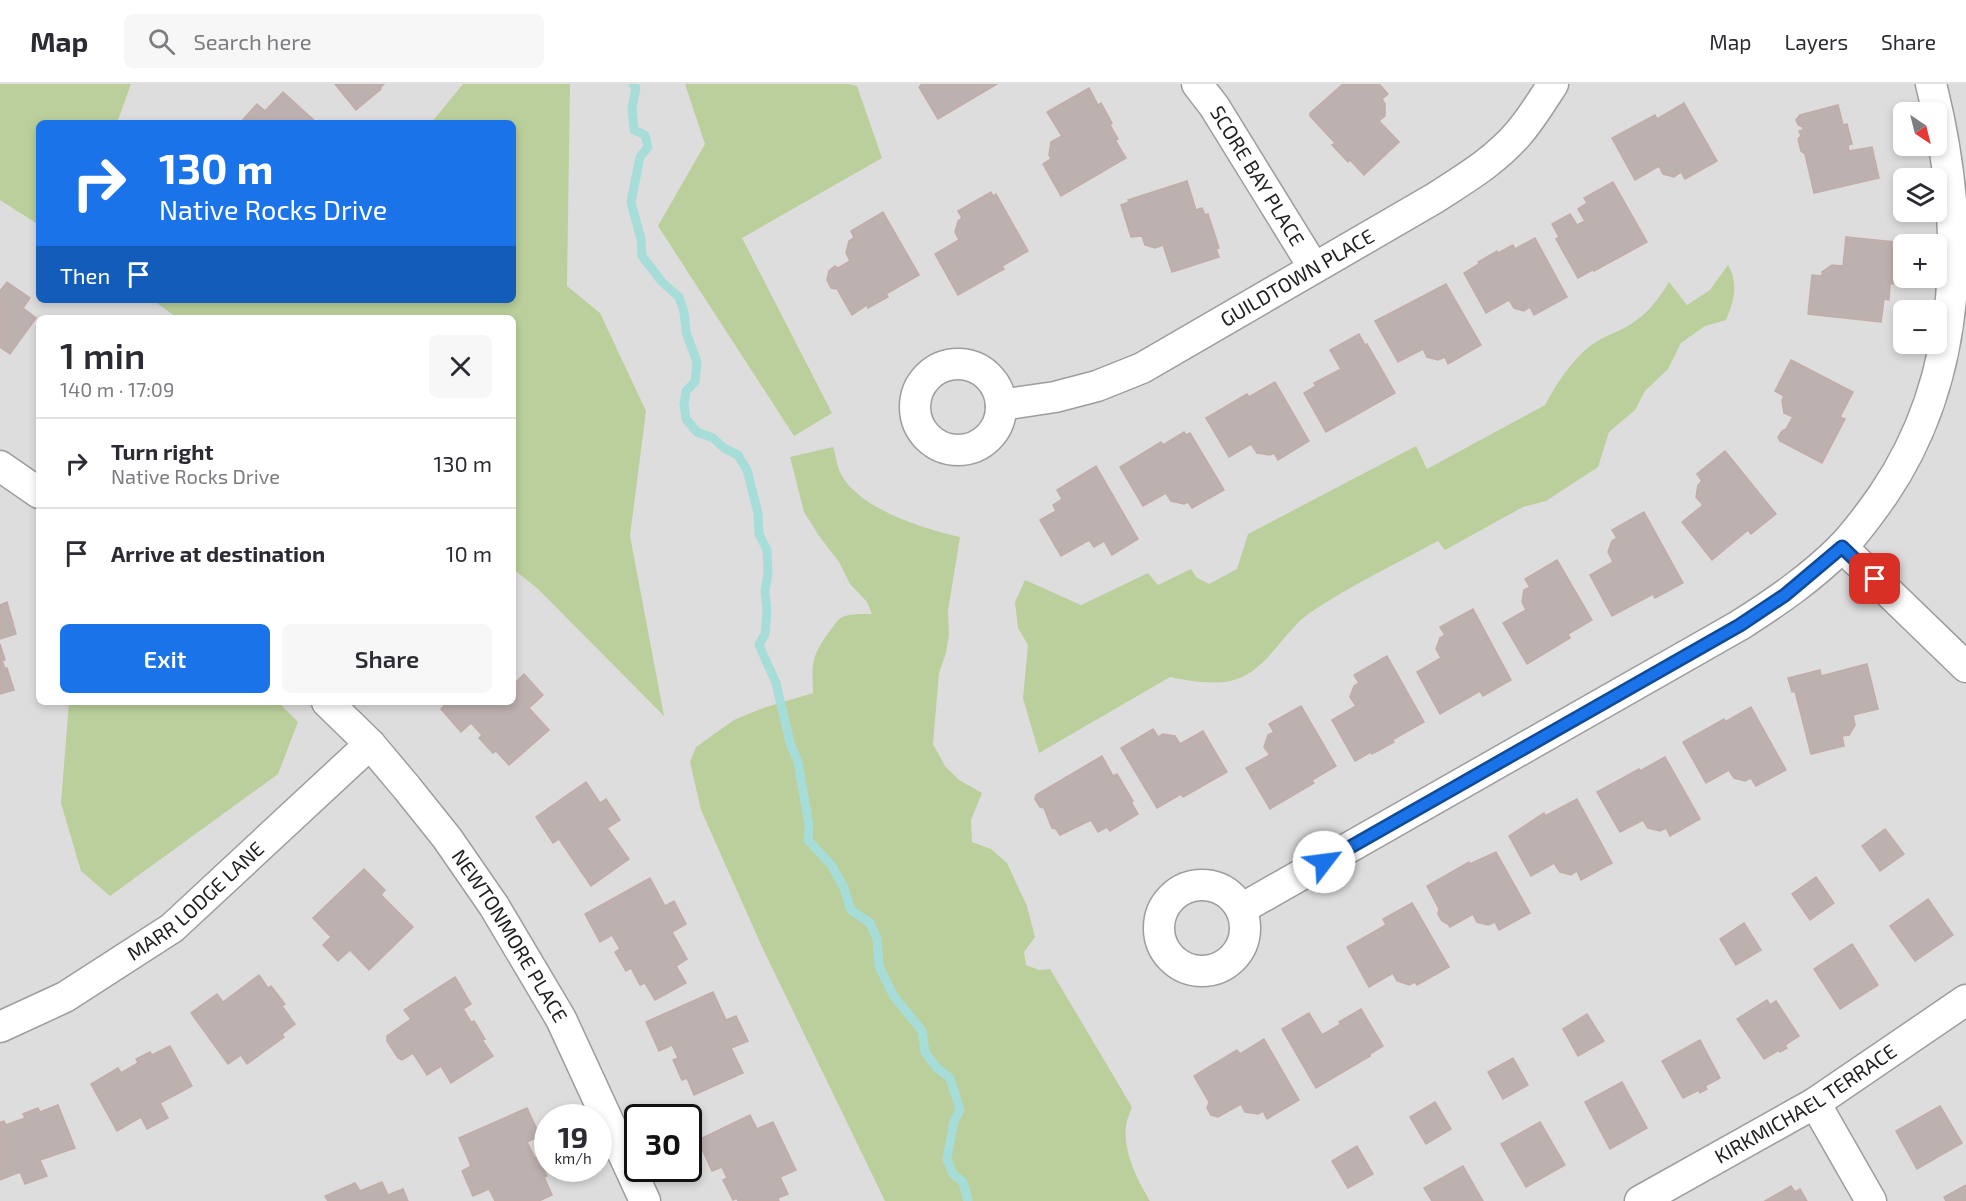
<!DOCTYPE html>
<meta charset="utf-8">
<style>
:root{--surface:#fff;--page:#f7f7f7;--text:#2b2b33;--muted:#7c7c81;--line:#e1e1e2;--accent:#1a73e8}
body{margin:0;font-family:"Exo 2",sans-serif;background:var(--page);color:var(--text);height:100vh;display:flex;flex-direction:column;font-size:22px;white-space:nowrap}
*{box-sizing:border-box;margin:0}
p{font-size:20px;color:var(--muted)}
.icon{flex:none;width:33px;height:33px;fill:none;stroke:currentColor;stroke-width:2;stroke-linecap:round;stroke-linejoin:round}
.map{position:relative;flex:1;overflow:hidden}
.details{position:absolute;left:36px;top:231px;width:480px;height:390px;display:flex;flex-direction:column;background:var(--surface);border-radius:9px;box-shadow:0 3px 9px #0003}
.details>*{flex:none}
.banner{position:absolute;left:36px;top:36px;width:480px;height:183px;border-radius:9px;box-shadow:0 3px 9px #0003;background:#1a73e8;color:#fff;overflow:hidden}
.needle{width:39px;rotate:145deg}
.tools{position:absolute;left:1893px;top:18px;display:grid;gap:12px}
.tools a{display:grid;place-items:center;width:54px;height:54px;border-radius:9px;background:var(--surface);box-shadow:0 3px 9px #0003;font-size:30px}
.speed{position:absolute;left:534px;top:1020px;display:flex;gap:12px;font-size:30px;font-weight:700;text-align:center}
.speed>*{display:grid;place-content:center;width:78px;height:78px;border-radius:50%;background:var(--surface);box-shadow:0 3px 9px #0003;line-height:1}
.speed small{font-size:15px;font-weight:400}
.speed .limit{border:3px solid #111;border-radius:9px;background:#fff;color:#111}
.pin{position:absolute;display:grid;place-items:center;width:51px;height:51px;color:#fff;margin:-26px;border-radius:12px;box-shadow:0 3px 9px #0006}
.me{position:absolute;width:66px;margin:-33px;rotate:60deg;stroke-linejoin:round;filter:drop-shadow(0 0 4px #0008)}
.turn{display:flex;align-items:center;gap:21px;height:126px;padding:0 24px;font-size:27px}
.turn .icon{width:78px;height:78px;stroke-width:2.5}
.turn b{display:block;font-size:42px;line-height:51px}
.then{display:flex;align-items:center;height:57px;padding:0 24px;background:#0003;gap:12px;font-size:22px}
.round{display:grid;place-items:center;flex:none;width:63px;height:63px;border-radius:9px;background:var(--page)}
.summary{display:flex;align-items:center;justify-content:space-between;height:102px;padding:0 24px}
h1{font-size:36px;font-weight:600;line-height:45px}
.cta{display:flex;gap:12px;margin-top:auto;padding:12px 24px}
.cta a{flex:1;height:69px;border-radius:9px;background:var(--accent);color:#fff;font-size:24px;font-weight:600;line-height:69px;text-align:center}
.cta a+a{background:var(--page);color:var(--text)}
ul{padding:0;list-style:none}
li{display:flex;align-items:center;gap:18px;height:90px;padding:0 24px;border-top:2px solid var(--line)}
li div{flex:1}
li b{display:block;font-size:22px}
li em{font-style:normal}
header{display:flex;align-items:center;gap:36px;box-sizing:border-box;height:84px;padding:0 30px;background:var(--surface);border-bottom:2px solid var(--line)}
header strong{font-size:28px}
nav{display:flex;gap:33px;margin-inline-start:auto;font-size:21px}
.search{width:420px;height:54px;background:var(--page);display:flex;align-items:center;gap:15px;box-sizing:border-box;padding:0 21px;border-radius:9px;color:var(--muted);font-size:22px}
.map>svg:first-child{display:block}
</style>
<header>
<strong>Map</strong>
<div class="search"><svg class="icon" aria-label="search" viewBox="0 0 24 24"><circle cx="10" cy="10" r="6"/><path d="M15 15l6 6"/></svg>Search here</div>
<nav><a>Map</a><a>Layers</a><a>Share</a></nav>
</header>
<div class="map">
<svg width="1966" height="1117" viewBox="0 0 1966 1117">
<rect width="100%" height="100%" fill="#f0eae6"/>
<path fill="#dedddd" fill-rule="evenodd" d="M0,0H1966V1117H0ZM1904,28H1936V62H1904ZM39,39H513V216H39ZM1904,94H1936V128H1904ZM1904,160H1936V194H1904ZM1904,226H1936V260H1904ZM39,234H513V618H39ZM548,1034H598V1084H548ZM638,1034H688V1084H638Z"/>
<g fill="#bacf9b">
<path d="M0,0H131L117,39H39V141L0,116Z"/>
<path d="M463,0H570L567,202L600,229L646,327L630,452L664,632L537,504L513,485V234H177L153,216H513V39H431Z"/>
<path d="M685,0H848L857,2L882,74L742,154L832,329L794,352L658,142L705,60Z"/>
<path d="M1728,181C1739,200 1734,217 1726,236L1705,242L1681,259L1668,285L1645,307L1635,326L1609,348L1598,383L1546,417L1523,423L1445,466L1438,457C1396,480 1351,501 1311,528C1283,547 1270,583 1237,595C1220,602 1188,597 1170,593L1039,669L1023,614L1028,561L1018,544L1015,518L1025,496L1081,521L1148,489L1158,501L1191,485L1196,493L1209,500L1237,485L1248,450L1416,362L1427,385L1545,321C1557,299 1571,277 1590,262C1600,254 1613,250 1624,244C1646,232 1656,219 1669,198L1687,221L1710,206Z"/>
<path d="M833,363C836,371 837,383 841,390C859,425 924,445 960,453L948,527L949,551L946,569L939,589L933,660L945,682L959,696L982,709L971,736L972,758L991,765L1007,779L1027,822L1035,853L1024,868L1026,881L1039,886L1050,885L1132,1023C1130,1029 1127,1035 1126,1041C1123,1068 1137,1095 1150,1117H885L763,865L701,726L690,678L696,663L734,636L763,624L813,609C812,582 811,573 827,551C831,546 835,539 839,535C847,529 862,530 872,530L867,518L850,500L839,478L819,452L804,428L790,373Z"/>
<path d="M69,618H278L298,638L278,690L110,812L81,787L61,719Z"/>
</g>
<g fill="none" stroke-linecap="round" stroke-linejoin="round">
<path stroke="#a7ddd9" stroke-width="9" d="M633,0L636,4L632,24L634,46L645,51L648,63L640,73L631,118L641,155L642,172L662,198L679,213L684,228L686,248L697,278L695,298L686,307L684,320L686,335L697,348L713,354L724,364L738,371L747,386L758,429L759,450L767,466L768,489L765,507L767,527L765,550L759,561L776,599L790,659L798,678L809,741L808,756L832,782L844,804L851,826L870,839L877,855L879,882L893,911L922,947L925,968L937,984L950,994L960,1026L954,1037L947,1075L953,1090L963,1098L968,1117"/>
</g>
<g fill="#bdb1af" stroke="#c2aca8" stroke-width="1.5">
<path d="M335,0H384L380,4L381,5L356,26Z"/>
<path d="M922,0H997L938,35L919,3Z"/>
<path d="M1343,0H1379L1388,10L1382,15L1385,20V32L1379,37L1399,58L1364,91L1350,76L1348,78L1332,61L1335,59L1310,32V29Z"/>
<path d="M1089,4L1098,21L1101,19L1112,39L1110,41L1118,55L1115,56L1126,74L1061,112L1043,80L1051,75L1049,71L1051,58L1062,52L1047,28Z"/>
<path d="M283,8L317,39H240L257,20L265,27Z"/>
<path d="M1684,19L1717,77L1685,95L1681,88L1674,93L1663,90L1659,82L1635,96L1612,54L1655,31L1657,35Z"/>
<path d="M1838,21L1843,41L1847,40L1852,60L1848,61L1849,67L1872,63L1879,94L1814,109L1805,70L1801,67L1798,55L1801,52L1799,47L1803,46V43L1798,41L1796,36L1800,31Z"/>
<path d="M1187,97L1196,126L1202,124L1205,131L1208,130L1219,164L1216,165L1219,173L1172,188L1163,161L1155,164L1145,161L1142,152L1131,153L1121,121L1129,118L1128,116Z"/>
<path d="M1613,98L1647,158L1594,187V185L1578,194L1556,155L1559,153L1552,140L1570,130L1577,141L1585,137L1578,125L1587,119L1584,114Z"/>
<path d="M991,108L993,112L996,110L1028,167L1002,182L1004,185L958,211L935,170L959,156L955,148L958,137L962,134L958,127Z"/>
<path d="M883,128L919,191L886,210L888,213L868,224L867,221L852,231L837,205L831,204L827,196L829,187L835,182L838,184L850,177L846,169L849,157L854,154L851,147Z"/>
<path d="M1846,153L1895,158L1893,175H1896L1893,200L1890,199L1889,216L1884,215L1881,238L1808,230L1812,191L1822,192V188L1832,181L1843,182Z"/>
<path d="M1535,154L1567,213L1534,231L1530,223L1524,227L1514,224L1509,216L1486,229L1464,189L1479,180L1478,178L1497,167L1498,169L1513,161L1515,165Z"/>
<path d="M7,198L30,214L23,224L36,234L10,270L0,263V207Z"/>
<path d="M1446,200L1481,261L1448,280L1445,273L1438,276L1427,273L1423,265L1398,278L1375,237Z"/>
<path d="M1359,250L1365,261L1367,260L1395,309L1326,348L1304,309L1316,302L1314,299L1341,285L1330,266Z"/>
<path d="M1791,276L1853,308L1840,333L1845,335L1822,379L1780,357L1778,353L1782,347L1786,345L1793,333L1784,329L1782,316L1784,312L1775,307Z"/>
<path d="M1275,298L1309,357L1278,376L1274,369L1270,371L1257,369L1251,360L1229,373L1206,334L1247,310L1249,313Z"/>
<path d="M1184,348L1186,351L1190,349L1224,406L1192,424L1188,418L1184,420L1171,417L1166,409L1143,422L1120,383L1161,358L1163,361Z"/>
<path d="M1725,367L1776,430L1751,450L1748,446L1712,476L1682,438L1703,421L1696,413L1698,401L1702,397L1697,390Z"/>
<path d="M1096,382L1138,455L1112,471L1104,457L1094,463L1089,456L1061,472L1040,436L1056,427L1053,421L1062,415L1057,406Z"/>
<path d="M1644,428L1683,499L1655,514L1653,510L1612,532L1590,491L1613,478L1608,468L1612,457L1617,454L1612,446Z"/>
<path d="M1557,476L1592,536L1568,550L1570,554L1527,580L1503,539L1526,526L1522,518L1524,506L1530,503L1525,495Z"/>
<path d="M7,518L16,550L0,555V521Z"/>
<path d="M1473,525L1511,596L1483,612L1480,607L1440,630L1417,588L1441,574L1436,565L1440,554L1445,551L1440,543Z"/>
<path d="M0,560L5,576H2L5,585L7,584L14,606L0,610Z"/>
<path d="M1387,572L1424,638L1392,656L1394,658L1372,670L1371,668L1355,677L1332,636L1356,622L1350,613L1354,602L1359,599L1354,591Z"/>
<path d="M1867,580L1878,625L1853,631L1855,641L1849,651L1842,652L1844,662L1811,670L1795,607L1792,608L1788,594L1820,586L1821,592Z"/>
<path d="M524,590L543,611L529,624L549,646L509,681L496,667L493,669L479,654L482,651L471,639L461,648L441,625L448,618H513V595L516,598Z"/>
<path d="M1301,622L1336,682L1312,696L1314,699L1270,725L1246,684L1270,671L1264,663L1268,651L1274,648L1269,640Z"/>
<path d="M1751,623L1786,686L1756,702L1751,694L1745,697L1734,694L1729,686L1706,699L1683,658L1724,635L1725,638Z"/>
<path d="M1153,645L1158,653L1163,650L1175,652L1180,660L1203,647L1227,688L1183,713L1181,710L1157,724L1121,664Z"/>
<path d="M1102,672L1113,692L1117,690L1133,717L1131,718L1138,730L1110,747L1107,743L1098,748L1091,736L1060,751L1056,745L1052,744L1044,724L1040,723L1035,715L1036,711Z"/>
<path d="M1665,673L1700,735L1670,752L1666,744L1660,747L1648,744L1643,736L1620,748L1597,708L1639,685L1640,687Z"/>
<path d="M586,698L600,719L606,715L620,736L607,744L629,775L591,802L559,755L553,759L536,733Z"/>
<path d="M1577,715L1612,779L1581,796L1577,787L1571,791L1560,788L1554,779L1531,792L1509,752L1544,729L1545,732Z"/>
<path d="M1885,745L1904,770L1880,787L1862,762Z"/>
<path d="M1496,768L1530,829L1499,846L1495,838L1488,841L1477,838L1473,830L1450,843L1448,840L1442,837L1438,830L1439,825L1427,802L1469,778L1470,780Z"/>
<path d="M364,785L385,806L381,811L413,843L369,886L350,866L338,877L323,861L331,853L313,834Z"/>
<path d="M1816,793L1834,819L1810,836L1792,810Z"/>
<path d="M650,794L665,822L674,817L686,840L672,848L687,875L676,882L686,899L655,916L645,899L640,901L631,884L626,887L615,868L620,865L612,851L600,858L585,830Z"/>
<path d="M1928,815L1953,851L1915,877L1890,842Z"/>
<path d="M1412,819L1449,883L1417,901L1415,898L1409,901L1397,897L1393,889L1369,903L1347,863L1386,841L1383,835Z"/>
<path d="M1744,839L1761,866L1736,881L1720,855Z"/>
<path d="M1852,860L1878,901L1840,925L1814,885Z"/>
<path d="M259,891L268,904L271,902L285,920L282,922L295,940L282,950L284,953L247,980L241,971L228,980L191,929L217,910L223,918Z"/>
<path d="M455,893L471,920L463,925L471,938L474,937L485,955L482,956L493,972L451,999L441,982L427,991L413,969L402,976L398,974L387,957V952L411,935L404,926Z"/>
<path d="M713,908L726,936L736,932L748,957L731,964L743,989L694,1011L687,994L682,996L673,976L678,974L672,961L659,967L646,938Z"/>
<path d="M1767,916L1770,921L1776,917L1799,952L1785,961L1787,964L1780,968L1779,966L1764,975L1737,935Z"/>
<path d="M1361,925L1383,962L1370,970V972L1316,1004L1282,945L1309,929L1322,951L1341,940L1339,938Z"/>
<path d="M1587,930L1604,957L1578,972L1563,945Z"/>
<path d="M1264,955L1299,1016L1267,1035L1263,1027L1258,1030L1245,1028L1241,1020L1218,1033L1211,1031L1207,1024L1209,1018L1194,992L1237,966L1240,970Z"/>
<path d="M1700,956L1720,994L1705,1002L1707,1005L1700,1009L1699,1006L1683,1014L1662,977Z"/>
<path d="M170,962L192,1002L160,1019L168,1034L147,1045L141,1033L117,1047L91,1000L118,984L121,989L138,979L136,975L150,968L152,971Z"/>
<path d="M1513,974L1528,1001L1503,1015L1488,988Z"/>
<path d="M1622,998L1647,1044L1610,1065L1585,1018Z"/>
<path d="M1435,1018L1451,1045L1426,1060L1410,1033Z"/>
<path d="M58,1021L75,1064L40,1076L47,1092L25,1100L20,1088L0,1096V1038L4,1037L6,1041L25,1034L23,1030L38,1024L40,1028Z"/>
<path d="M1940,1022L1962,1059L1917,1085L1896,1047Z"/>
<path d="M527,1024L540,1052L527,1058L535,1074L538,1072L547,1092L544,1093L552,1111L539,1117H495L489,1105L473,1112L462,1087L471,1082L459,1054Z"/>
<path d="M750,1031L757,1045L773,1038L796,1086L780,1093L788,1110L778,1114L779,1117H738L737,1114L733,1116L723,1096L727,1094L722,1083L712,1087L698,1056Z"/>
<path d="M1540,1038L1565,1081L1526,1103L1501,1060Z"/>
<path d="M1357,1062L1373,1090L1348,1104L1332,1077Z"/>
<path d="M1463,1082L1483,1117H1432L1424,1104Z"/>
<path d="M382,1098L388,1111L403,1105L408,1117H328L325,1112L355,1099L360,1107Z"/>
<path d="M1966,1101V1117H1946L1944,1113Z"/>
<path d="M1791,1102L1795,1108L1800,1105L1807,1117H1765Z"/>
</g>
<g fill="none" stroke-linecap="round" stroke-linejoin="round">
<defs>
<g id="minor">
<path id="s1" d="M1197,0L1214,22L1314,184"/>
<circle cx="958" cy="323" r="43"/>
<path id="s2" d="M1001,321L1055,313L1097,302L1142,284L1435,114C1464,95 1495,77 1518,50C1531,35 1542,17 1553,0"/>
<path d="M0,382L39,409"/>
<path d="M1842,463L1966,583"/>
<path id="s3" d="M327,618L370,660L407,704L447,754L494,822L561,935L645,1117"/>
<circle cx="1202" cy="844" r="43"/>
<path d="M1241,825L1740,541C1776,518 1811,494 1841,464C1857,448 1870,429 1883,411C1966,289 1966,139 1931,0"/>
<path id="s4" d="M0,943L65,913L172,844L370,660"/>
<path d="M1815,1019L1871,1117"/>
<path id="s5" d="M1640,1117L1815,1019L1966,916"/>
</g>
</defs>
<use href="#minor" stroke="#9d9d9d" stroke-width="33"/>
<use href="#minor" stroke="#fff" stroke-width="30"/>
</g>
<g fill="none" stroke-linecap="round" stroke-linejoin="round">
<defs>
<path id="route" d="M1324,778L1740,541L1785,511L1842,463L1875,495"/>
</defs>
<use href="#route" stroke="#114b97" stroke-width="15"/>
<use href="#route" stroke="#1a73e8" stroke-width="10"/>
</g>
<g text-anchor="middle" stroke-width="5" stroke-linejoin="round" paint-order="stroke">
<g font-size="20" fill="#202020" stroke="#fff">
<text dy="7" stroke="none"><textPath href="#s1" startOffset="110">SCORE BAY PLACE</textPath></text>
<text dy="7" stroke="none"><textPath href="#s2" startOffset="326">GUILDTOWN PLACE</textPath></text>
<text dy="7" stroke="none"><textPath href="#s4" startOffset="234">MARR LODGE LANE</textPath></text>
<text dy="7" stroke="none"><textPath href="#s3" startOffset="298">NEWTONMORE PLACE</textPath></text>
<text dy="7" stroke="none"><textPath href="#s5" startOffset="192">KIRKMICHAEL TERRACE</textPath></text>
</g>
</g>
</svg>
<div class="tools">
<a><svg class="needle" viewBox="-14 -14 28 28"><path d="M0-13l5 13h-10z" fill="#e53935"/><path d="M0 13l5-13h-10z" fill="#7c7c81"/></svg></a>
<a><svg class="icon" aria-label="layers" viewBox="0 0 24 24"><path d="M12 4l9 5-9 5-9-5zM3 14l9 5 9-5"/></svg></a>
<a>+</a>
<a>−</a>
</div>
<div class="speed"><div>19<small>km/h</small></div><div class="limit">30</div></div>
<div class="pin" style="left:1875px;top:495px;background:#d93025"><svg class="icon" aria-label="arrive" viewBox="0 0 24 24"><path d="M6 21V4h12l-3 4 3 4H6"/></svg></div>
<svg class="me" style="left:1324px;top:778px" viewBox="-20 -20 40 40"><circle r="19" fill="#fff"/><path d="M0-13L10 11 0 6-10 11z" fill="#1a73e8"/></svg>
<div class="banner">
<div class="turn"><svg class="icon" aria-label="right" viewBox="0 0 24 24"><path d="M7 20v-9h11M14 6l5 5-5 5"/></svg><div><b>130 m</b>Native Rocks Drive</div></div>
<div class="then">Then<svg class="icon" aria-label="arrive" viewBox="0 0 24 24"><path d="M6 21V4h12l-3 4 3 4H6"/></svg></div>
</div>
<section class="details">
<div class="summary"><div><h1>1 min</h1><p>140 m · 17:09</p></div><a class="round"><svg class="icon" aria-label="close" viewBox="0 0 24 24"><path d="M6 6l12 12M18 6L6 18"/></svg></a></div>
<ul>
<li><svg class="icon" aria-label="right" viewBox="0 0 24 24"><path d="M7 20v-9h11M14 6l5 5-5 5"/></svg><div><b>Turn right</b><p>Native Rocks Drive</p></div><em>130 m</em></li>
<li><svg class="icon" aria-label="arrive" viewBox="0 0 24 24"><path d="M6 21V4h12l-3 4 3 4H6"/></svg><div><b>Arrive at destination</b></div><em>10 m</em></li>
</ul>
<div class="cta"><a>Exit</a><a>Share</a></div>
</section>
</div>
